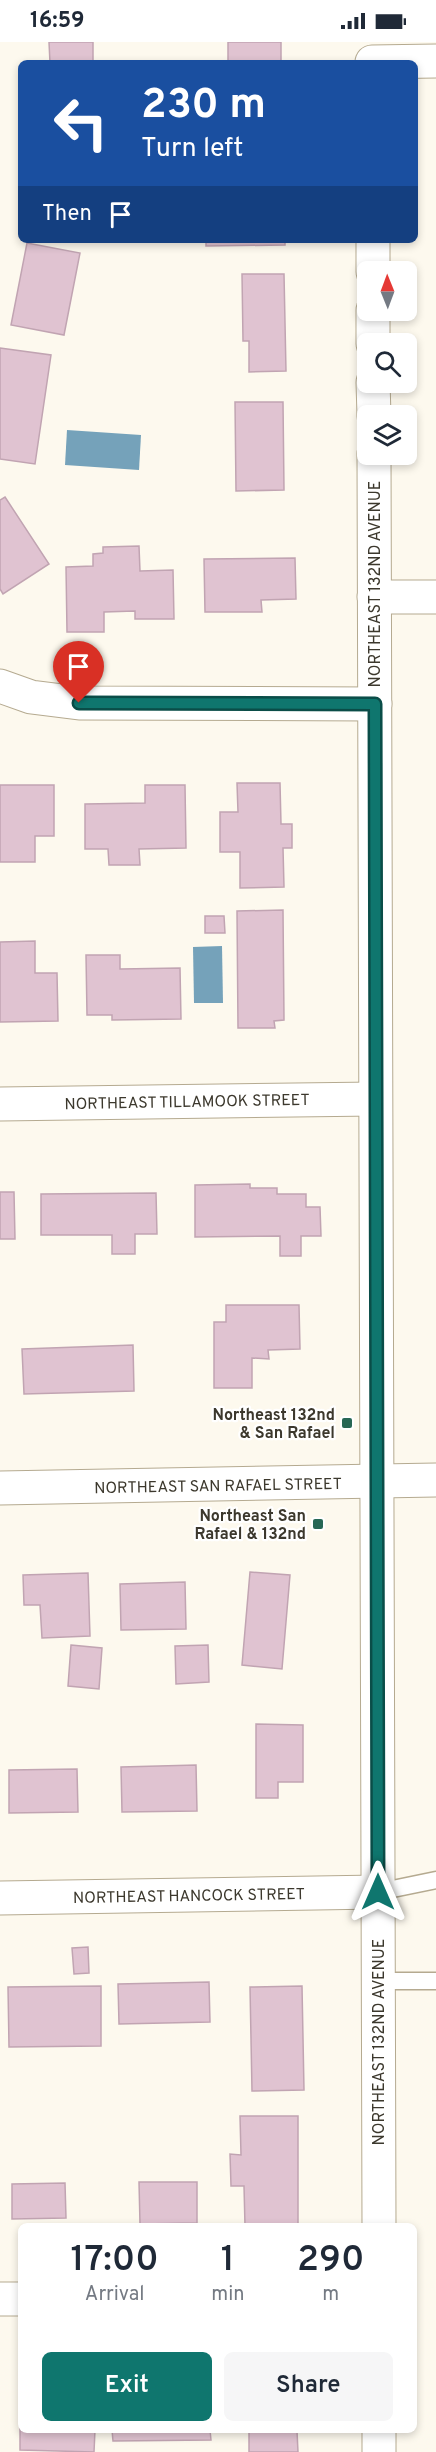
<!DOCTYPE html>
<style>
:root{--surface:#fff;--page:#f6f6f7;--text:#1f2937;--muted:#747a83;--accent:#0f766e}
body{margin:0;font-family:Overpass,sans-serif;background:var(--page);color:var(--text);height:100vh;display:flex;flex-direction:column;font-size:22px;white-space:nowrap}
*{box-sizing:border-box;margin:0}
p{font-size:20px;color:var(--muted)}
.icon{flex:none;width:33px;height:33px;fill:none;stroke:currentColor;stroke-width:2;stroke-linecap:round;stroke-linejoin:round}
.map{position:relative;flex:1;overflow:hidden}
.drawer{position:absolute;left:18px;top:2181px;width:399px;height:210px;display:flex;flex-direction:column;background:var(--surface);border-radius:9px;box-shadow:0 3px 9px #0003}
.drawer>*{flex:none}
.guide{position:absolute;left:18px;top:18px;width:400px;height:183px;border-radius:9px;box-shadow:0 3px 9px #0003;background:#1a4fa0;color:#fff;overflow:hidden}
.needle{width:39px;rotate:359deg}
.fabs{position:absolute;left:357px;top:219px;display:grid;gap:12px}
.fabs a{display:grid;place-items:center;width:60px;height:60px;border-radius:9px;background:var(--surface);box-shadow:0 3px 9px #0003;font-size:30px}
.pin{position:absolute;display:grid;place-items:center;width:51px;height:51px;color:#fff;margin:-62px -26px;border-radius:50% 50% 50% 0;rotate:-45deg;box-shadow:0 0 6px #0007}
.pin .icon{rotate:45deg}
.me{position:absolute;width:66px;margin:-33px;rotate:0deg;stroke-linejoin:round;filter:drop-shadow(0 0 4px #0008)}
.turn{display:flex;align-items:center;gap:21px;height:126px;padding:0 24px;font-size:27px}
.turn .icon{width:78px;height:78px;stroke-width:2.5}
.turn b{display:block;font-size:42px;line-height:51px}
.then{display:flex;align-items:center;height:57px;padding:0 24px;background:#0003;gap:12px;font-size:22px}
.eta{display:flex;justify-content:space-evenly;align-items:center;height:102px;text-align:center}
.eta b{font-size:36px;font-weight:600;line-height:42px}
.cta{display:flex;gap:12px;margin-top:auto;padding:12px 24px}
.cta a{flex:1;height:69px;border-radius:9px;background:var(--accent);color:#fff;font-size:24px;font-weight:600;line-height:69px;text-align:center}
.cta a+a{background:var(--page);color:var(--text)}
.status{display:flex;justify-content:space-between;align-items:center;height:42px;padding:0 30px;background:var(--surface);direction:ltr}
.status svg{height:16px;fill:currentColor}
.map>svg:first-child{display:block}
</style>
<div class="status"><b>16:59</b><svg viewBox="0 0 49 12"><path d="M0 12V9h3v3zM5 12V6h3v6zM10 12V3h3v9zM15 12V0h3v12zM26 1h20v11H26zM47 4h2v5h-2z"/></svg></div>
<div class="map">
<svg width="436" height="2410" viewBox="0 0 436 2410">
<rect width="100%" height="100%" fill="#fdf9ee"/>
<g fill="#75a2ba">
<path d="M67,388L141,393L139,428L65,423Z"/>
<path d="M222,904L223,961H194L193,905Z"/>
</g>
<g fill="#e0c3d1" stroke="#c1a4b2" stroke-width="1.5">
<path d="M49,0H93V21H50Z"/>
<rect x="228" y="0" width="53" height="21"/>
<path d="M206,198H285V203L206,204Z"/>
<path d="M27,201L80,211L64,293L11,283Z"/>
<path d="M242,232H284L286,329L249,330V299H243Z"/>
<path d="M0,306L51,313L35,422L0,417Z"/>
<path d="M235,360H283L284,448L236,449Z"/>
<path d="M5,455L49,522L3,552L0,547V458Z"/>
<path d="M139,504L140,529L173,528L174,577H135V569L104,570V590H67L66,525L93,524V512L103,511V505Z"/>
<path d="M295,516L296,557L261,558L262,570H205L204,517Z"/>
<path d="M237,741H280L281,782H292V806H283L284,845L240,846V810H220V770H238Z"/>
<path d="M0,743H54V794H35V820H0Z"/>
<path d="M145,743H185L186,806L139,807L140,823H109L108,807H85V762L145,761Z"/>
<path d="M283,868L284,978L274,979L275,986H238L237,869Z"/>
<path d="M205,874H224L225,891H205Z"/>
<path d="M35,899V931H57L58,979L0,980V900Z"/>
<path d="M86,913H120V927L180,926L181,977L112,978V973H87Z"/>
<path d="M250,1142V1146H277V1152H306V1165H320L321,1194H301V1214H280V1194L195,1195V1143Z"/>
<path d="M0,1150H14L15,1197H0Z"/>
<path d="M156,1151L157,1192H135V1212H112V1193H41V1152Z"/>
<path d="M226,1263H299L300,1307L268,1308L269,1317L252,1316V1346H214V1280H226Z"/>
<path d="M133,1303L134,1349L24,1352L22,1307Z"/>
<path d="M250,1530L290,1533L282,1627L242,1623Z"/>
<path d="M88,1531L90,1594L42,1596L40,1563H24L23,1533Z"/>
<path d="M185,1540L186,1587L121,1588L120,1542Z"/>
<path d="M71,1603L102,1606L99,1647L68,1644Z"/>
<path d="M208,1603L209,1640L176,1642L175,1604Z"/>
<path d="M256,1682L303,1683V1740H278V1756H256Z"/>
<path d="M196,1723L197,1769L122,1770L121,1725Z"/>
<path d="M77,1727L78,1770L9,1771V1728Z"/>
<path d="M88,1905L89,1931L74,1932L72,1906Z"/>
<path d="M209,1940L210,1980L119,1982L118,1942Z"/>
<path d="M101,1944V2004L9,2005L8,1945Z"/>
<path d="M302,1944L304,2048L252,2049L250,1945Z"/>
<path d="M240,2074H298V2184H245L244,2144H231L230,2112L241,2113Z"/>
<path d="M139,2140H197V2181L140,2182Z"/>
<path d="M65,2141L66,2176L12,2177V2142Z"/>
<path d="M20,2358L21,2388H95L94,2410L20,2408Z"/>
<path d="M112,2388H210L211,2398L113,2399Z"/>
<path d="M297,2389L298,2410H249V2390Z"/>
</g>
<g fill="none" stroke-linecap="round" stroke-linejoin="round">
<defs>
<g id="lane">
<path d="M378,1850L436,1838"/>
<path d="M378,1939H436"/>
</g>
<g id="street">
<path d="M372,20L436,19"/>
<path d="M373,198V230"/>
<path d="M373,268V302"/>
<path d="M373,340L374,374"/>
<path d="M374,412L379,2184"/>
<path d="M374,555H436"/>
<path d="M0,644L31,655L79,661L375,662"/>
<path d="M0,1062L375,1057"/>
<path d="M0,1856L378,1850"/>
<path d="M0,2257H21"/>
<path d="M379,2388V2410"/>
</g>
<path id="secondary" d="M0,1446L436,1438"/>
</defs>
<use href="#lane" stroke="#b5aa90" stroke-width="19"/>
<use href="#street" stroke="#b5aa90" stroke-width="35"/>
<use href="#secondary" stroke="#b5aa90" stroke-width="35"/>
<use href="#lane" stroke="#fff" stroke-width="16"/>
<use href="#street" stroke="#fff" stroke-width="33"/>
<use href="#secondary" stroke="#fff" stroke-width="33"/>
</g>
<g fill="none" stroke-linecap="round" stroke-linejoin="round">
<defs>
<path id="route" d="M79,661L375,662L378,1850"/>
</defs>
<use href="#route" stroke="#0a4d48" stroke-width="15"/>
<use href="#route" stroke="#0f766e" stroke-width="10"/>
</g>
<g fill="#276755" stroke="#fff" stroke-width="2">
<rect x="341" y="1375" width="12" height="12" rx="3"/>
<rect x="312" y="1476" width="12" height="12" rx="3"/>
</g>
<g text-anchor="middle" stroke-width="4.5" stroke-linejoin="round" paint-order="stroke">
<g font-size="16" fill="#3c382d" stroke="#fff">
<text transform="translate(374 542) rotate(-90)" y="6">NORTHEAST 132ND AVENUE</text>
<text transform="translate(187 1059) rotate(-1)" y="6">NORTHEAST TILLAMOOK STREET</text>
<text transform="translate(218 1443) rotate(-1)" y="6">NORTHEAST SAN RAFAEL STREET</text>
<text transform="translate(189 1853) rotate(-1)" y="6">NORTHEAST HANCOCK STREET</text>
<text transform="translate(378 2000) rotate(-90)" y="6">NORTHEAST 132ND AVENUE</text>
</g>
<g font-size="16" font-weight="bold" fill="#3c382d" stroke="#fff" text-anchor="end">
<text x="335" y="1378">Northeast 132nd<tspan x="335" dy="18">&amp; San Rafael</tspan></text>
<text x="306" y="1479">Northeast San<tspan x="306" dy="18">Rafael &amp; 132nd</tspan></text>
</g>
</g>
</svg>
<div class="fabs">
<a><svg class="needle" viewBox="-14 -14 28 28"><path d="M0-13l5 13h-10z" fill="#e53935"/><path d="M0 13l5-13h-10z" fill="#747a83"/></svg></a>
<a><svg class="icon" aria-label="search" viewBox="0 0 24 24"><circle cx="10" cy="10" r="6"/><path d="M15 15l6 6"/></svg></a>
<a><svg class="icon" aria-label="layers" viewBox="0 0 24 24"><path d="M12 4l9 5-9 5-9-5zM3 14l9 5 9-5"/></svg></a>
</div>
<div class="pin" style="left:79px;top:661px;background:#d93025"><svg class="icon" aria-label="arrive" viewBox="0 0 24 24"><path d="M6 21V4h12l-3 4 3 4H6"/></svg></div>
<svg class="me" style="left:378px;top:1850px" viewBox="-20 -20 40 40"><path d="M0-17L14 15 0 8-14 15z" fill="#0f766e" stroke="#fff" stroke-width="4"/></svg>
<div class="guide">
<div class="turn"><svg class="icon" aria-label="left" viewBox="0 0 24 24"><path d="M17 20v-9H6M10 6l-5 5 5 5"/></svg><div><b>230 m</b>Turn left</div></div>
<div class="then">Then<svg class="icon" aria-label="arrive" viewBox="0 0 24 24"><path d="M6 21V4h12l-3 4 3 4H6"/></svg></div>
</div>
<section class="drawer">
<div class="eta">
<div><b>17:00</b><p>Arrival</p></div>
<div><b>1</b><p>min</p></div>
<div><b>290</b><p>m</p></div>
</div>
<div class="cta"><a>Exit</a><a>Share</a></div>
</section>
</div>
